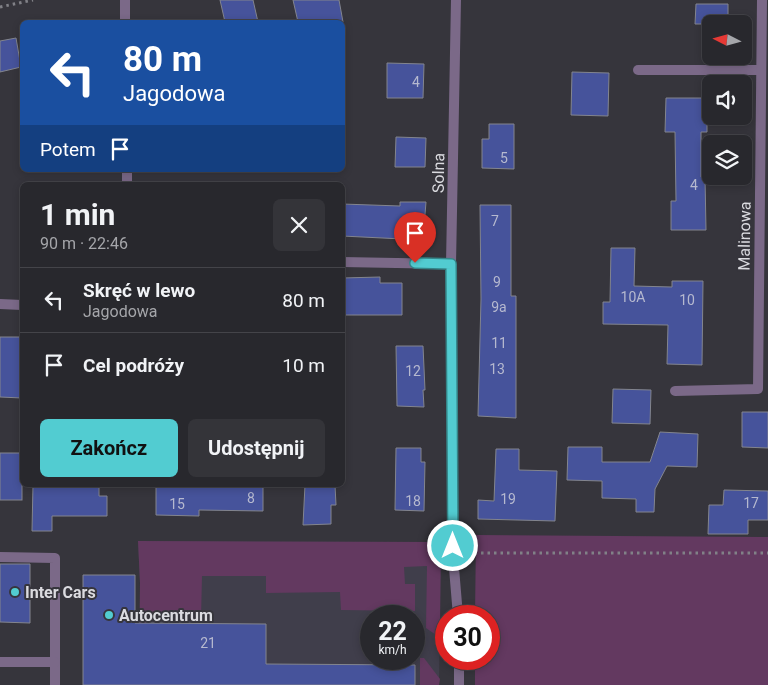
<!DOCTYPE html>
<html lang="pl">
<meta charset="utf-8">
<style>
:root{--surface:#28282d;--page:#343439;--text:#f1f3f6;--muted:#a5a6aa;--line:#444449;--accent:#52ccd1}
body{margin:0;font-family:Roboto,sans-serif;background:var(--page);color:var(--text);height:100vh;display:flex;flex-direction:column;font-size:19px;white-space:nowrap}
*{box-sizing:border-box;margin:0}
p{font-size:16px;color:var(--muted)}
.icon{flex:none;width:28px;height:28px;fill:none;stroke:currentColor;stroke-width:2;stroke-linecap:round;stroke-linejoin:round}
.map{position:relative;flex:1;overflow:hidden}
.panel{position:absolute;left:20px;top:182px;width:325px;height:305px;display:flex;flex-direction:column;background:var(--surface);border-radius:8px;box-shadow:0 2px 8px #0003,0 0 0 1px var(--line)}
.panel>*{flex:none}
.guide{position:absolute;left:20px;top:20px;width:325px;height:152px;border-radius:8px;box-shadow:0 2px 8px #0003,0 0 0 1px var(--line);background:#1a4fa0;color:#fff;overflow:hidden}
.needle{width:32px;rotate:276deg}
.fabs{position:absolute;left:702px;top:15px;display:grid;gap:10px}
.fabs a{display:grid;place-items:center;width:50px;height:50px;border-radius:8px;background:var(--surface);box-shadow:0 2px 8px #0003,0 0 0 1px var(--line);font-size:25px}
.speed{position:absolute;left:360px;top:605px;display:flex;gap:10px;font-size:25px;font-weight:700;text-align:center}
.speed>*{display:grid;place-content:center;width:65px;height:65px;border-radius:50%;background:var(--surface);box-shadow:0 2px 8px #0003,0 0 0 1px var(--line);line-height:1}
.speed small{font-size:12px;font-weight:400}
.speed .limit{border:8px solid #d22;background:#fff;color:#111}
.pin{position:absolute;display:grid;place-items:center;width:42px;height:42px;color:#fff;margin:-51px -21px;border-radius:50% 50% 50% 0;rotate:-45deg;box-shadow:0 0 5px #0007}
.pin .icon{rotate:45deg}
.me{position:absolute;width:55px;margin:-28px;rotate:0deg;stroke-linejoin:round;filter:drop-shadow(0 0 4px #0008)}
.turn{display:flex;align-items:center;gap:18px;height:105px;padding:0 20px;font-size:22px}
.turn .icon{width:65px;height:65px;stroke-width:2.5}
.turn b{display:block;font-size:35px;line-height:42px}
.then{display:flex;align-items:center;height:48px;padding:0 20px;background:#0003;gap:10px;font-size:19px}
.round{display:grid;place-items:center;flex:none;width:52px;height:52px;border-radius:8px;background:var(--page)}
.head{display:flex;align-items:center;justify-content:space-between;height:85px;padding:0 20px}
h1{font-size:30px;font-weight:700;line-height:38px}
.button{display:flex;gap:10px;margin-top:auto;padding:10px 20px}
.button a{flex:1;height:58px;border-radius:8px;background:var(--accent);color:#111;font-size:20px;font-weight:700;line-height:58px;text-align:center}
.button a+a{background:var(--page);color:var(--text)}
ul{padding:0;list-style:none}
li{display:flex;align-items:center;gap:15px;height:65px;padding:0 20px;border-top:1px solid var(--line)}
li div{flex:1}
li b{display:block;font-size:19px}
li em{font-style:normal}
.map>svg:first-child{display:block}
</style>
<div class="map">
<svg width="768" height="685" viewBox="0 0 768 685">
<rect width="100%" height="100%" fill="#36353c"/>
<path fill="#403e4b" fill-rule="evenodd" d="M138,541L441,542L439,685H139L140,583ZM371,616H414V659H371Z"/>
<g fill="#633960">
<path d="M476,535L768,537V685H475V659H489V616H475Z"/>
<path d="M138,541L441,542L440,625L436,635L426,628L427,566L404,567L405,584H415V611L341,610L340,592L266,593V576H202L201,618H146L145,685H139L140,583Z"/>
<path d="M420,658H424L440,679L439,685H420Z"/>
</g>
<g fill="#46539b" stroke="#83858e">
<path d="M220,0H253L258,22H225Z"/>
<path d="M293,0H339L343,22H298Z"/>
<path d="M696,4H728V24H695Z"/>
<path d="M16,38L21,67L0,72V41Z"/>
<path d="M387,63L424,64L423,98H387Z"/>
<path d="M572,72L609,73L608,116L571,115Z"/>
<path d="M666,98H707V132H701V177H705L706,230H671V201H676L675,132H665Z"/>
<path d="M489,124H514V169L482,168V139H489Z"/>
<path d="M396,137L426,138L425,167H395Z"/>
<path d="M400,202H426L423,240L342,236V204L400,206Z"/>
<path d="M480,205H511V296H516V418L478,416L481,299Z"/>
<path d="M611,248H635L634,286L672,287V281H703L702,365L667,364L668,325L603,324V302H610Z"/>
<path d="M380,277V283H402V315H342V278Z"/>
<path d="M0,337H22V398L0,397Z"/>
<path d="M396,346H423L425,390H423L424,407L397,406Z"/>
<path d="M613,389L651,390L650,424L612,423Z"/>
<path d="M742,412H768V448L742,447Z"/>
<path d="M660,432L698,434L697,467L667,466L655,489L654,512H636V499L602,498V481L567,480L568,447H602V462H650Z"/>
<path d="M396,448H421V462H425L424,511L395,510Z"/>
<path d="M496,449H519V470L557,471L555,521L478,519V500L494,501Z"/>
<rect x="0" y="453" width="22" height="47"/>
<path d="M33,485H99V496H107V516H52V531H32Z"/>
<path d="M156,485H263V511L199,510V516L156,515Z"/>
<path d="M305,485H335L336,505H331V524L303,525Z"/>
<path d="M724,490L768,491V520H748V534H708L709,505H723Z"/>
<path d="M0,564H30V623L0,622Z"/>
<path d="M83,575H135V623L266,624V664L415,665V685H83Z"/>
</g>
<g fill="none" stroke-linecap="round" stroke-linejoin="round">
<g stroke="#818187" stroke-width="3" stroke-dasharray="2.5 4" stroke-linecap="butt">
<path d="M0,7L33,0"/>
<path d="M468,553H768"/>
</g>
<g stroke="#7b6988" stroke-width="10">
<path d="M638,70H761"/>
<path d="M0,557L55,558V685"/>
<path d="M0,662H55"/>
</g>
<g stroke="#7b6988" stroke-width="10">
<path d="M125,0V22"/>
<path d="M456,0L451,264L453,556L458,616"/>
<path d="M127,170V185"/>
<path d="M342,262L451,264"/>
<path d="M0,304L22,305"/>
<path d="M675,391L758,389L762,0"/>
<path d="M459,685V659"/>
</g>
</g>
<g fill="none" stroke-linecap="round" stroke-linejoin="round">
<defs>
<path id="route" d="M415,263L451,264L453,546"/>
</defs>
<use href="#route" stroke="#358588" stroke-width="12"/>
<use href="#route" stroke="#52ccd1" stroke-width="9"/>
</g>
<g fill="#52ccd1" stroke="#36353c" stroke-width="2">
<circle cx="15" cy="592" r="5"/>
<circle cx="109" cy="615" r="5"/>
</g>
<g text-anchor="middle" stroke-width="4" stroke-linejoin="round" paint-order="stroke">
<g font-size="14" fill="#b6b9cf">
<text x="416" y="87">4</text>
<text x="504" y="163">5</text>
<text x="694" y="190">4</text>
<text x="495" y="226">7</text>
<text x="497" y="287">9</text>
<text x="633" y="302">10A</text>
<text x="687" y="305">10</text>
<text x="499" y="312">9a</text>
<text x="499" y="348">11</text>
<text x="497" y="374">13</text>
<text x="413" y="376">12</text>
<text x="251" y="503">8</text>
<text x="508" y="504">19</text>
<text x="413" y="506">18</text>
<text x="751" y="508">17</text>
<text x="177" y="509">15</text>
<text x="208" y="648">21</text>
</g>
<g font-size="16" fill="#dbdbe0" stroke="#36353c">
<text transform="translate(438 173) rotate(-89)" y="6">Solna</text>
<text transform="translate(744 236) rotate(-89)" y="6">Malinowa</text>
</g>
<g font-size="16" font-weight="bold" fill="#dbdbe0" stroke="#36353c" text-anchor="start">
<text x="25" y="598">Inter Cars</text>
<text x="119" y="621">Autocentrum</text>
</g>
</g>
</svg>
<div class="fabs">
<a><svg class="needle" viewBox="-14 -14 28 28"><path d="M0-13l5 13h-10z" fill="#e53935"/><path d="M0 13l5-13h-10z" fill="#a5a6aa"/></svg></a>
<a><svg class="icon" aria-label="sound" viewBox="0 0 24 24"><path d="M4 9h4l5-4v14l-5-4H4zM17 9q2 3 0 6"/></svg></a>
<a><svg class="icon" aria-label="layers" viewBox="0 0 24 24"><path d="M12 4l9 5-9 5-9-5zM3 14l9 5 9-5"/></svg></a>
</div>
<div class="speed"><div>22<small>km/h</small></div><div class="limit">30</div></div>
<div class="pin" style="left:415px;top:263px;background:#d93025"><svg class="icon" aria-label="arrive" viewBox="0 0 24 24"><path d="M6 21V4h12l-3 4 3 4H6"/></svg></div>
<svg class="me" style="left:453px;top:546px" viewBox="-20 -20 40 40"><circle r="17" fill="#52ccd1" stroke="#fff" stroke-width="3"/><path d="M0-11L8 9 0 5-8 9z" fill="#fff"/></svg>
<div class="guide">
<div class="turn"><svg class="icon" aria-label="left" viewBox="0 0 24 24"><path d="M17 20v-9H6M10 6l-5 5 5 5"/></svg><div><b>80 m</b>Jagodowa</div></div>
<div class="then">Potem<svg class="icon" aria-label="arrive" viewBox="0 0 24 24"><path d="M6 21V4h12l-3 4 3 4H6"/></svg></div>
</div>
<section class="panel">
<div class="head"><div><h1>1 min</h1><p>90 m · 22:46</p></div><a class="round"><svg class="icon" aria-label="close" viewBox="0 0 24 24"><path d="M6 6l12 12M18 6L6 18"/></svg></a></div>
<ul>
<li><svg class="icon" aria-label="left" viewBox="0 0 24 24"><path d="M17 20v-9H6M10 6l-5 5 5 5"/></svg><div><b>Skręć w lewo</b><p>Jagodowa</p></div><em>80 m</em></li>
<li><svg class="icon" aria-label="arrive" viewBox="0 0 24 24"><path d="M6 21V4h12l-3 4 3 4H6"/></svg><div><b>Cel podróży</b></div><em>10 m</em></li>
</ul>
<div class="button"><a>Zakończ</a><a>Udostępnij</a></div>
</section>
</div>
